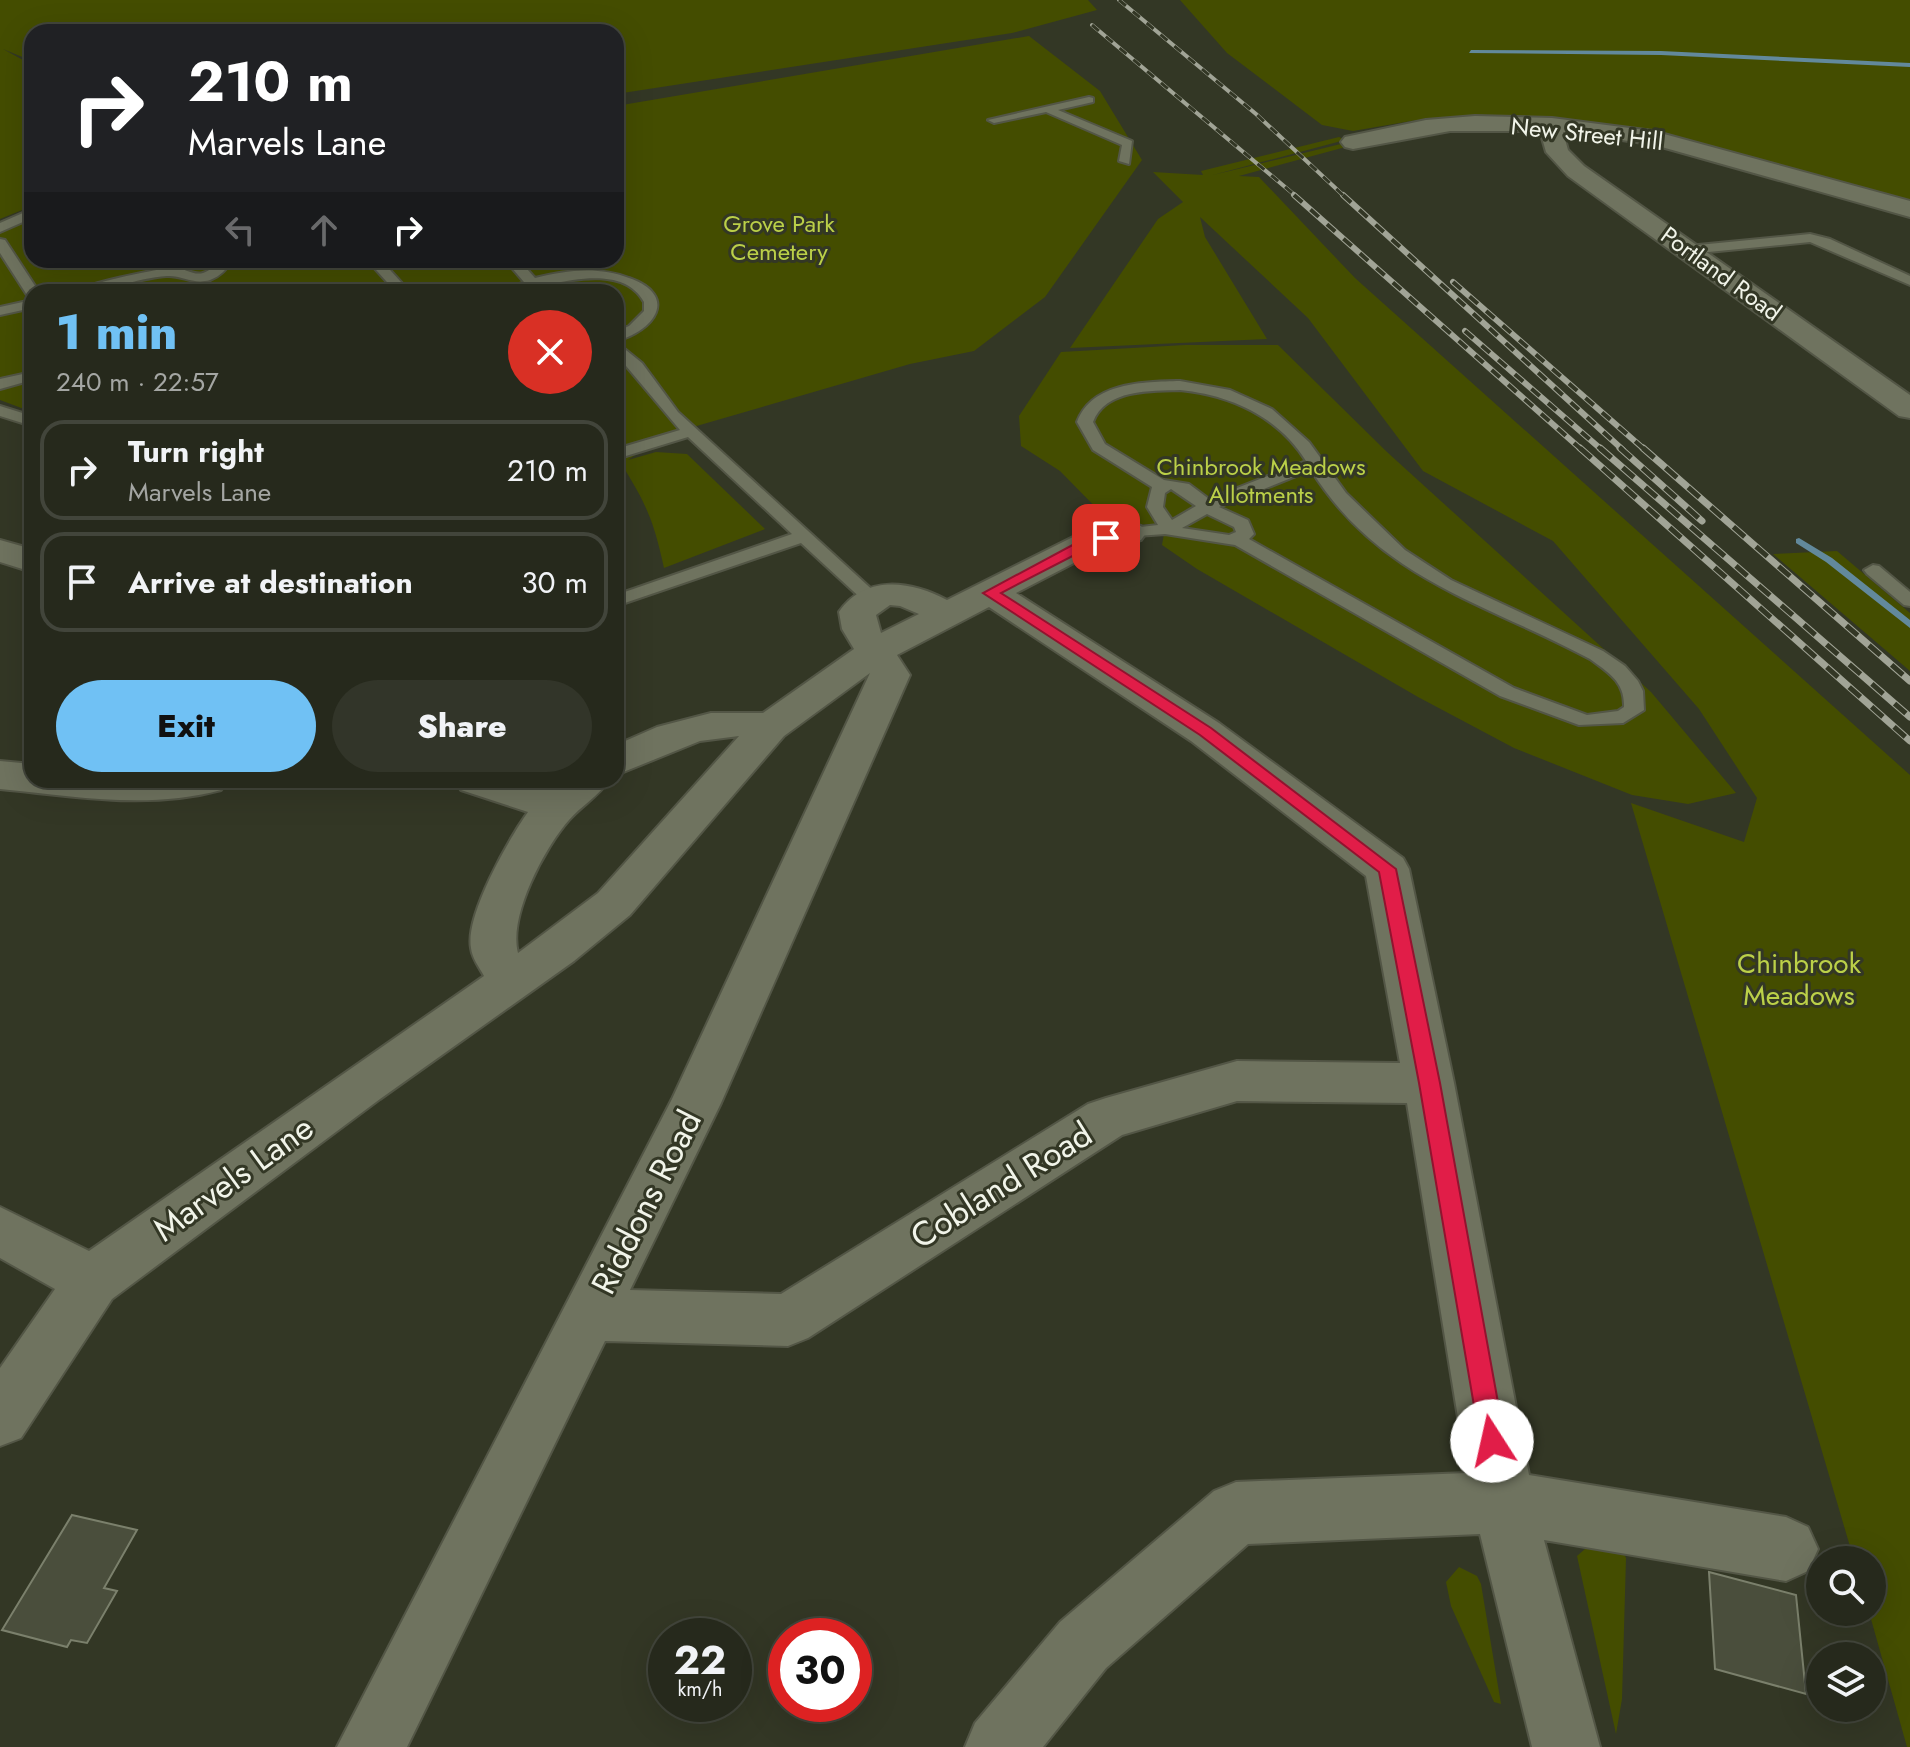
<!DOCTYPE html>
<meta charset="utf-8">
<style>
:root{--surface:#26291c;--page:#323529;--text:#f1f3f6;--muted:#a4a6a3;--line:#42453b;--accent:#70c1f4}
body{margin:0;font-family:Jost,sans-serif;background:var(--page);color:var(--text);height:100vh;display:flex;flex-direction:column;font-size:30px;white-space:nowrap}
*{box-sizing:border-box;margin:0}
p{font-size:26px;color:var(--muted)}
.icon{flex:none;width:44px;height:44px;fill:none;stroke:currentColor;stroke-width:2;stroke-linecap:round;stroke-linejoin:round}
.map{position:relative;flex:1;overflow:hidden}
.panel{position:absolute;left:24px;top:284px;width:600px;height:504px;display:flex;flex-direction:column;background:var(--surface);border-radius:24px;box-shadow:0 8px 32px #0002,0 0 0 2px var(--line)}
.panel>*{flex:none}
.hud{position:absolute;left:24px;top:24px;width:600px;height:244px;border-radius:24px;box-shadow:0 8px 32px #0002,0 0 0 2px var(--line);background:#202124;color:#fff;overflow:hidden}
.buttons{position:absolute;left:1806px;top:1546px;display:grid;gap:16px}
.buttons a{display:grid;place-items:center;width:80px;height:80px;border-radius:50%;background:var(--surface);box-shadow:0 8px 32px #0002,0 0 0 2px var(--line);font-size:40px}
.speed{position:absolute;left:648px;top:1618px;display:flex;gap:16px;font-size:40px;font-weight:700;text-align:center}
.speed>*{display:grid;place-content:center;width:104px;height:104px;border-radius:50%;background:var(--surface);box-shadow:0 8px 32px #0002,0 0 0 2px var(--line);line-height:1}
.speed small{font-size:20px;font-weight:400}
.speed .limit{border:12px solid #d22;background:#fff;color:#111}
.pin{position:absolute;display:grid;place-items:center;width:68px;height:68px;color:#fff;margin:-34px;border-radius:16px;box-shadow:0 4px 12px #0006}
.me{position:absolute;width:88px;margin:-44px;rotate:350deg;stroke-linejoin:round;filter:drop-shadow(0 0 6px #0008)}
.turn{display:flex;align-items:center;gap:28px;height:168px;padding:0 32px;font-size:36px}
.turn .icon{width:104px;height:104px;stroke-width:2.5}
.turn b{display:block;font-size:56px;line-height:68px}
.lanes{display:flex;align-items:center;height:76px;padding:0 32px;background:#0003;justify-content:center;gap:40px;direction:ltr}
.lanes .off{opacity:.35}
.round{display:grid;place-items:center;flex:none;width:84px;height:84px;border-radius:42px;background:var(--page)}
.overview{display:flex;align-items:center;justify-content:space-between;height:136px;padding:0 32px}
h1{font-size:48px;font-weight:800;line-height:60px;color:var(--accent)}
.cta{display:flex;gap:16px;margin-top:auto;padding:16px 32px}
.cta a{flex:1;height:92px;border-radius:48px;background:var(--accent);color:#111;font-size:32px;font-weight:800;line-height:92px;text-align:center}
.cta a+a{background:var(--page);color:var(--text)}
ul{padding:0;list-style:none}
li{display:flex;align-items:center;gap:24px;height:100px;margin:0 16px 12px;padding:0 16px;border:4px solid var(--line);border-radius:24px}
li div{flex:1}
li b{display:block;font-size:30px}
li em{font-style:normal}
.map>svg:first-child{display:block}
</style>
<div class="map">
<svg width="1910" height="1747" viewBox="0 0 1910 1747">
<rect width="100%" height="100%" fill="#333725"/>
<g fill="#444d00">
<path d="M0,0H1088L1097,10L1012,33L616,94V32H32V61L3,49L32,65V206L0,219Z"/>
<path d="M1180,0H1910V207L1640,133L1462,120H1417L1353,131L1322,125L1227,53Z"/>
<path d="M1029,36L1100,91L1142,160L1045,297L974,351L910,364L662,436L628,460L656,452L687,454L765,529L664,568C654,522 647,505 622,465L616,469V292H32V412L0,400V233L32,218V260H616V106Z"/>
<path d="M1339,137L1345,140L1213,175L1349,142L1353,145L1239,176L1259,177L1355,278L1910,775V1747H1907L1869,1612H1872V1560H1854L1631,803L1744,842L1757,798L1699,709L1553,541L1423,471L1308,318L1200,217L1205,237L1267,339L1070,348L1158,219L1183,202L1153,172L1203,175L1201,171Z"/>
<path d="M1185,345H1278L1387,452L1651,692L1736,793L1688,804L1632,795L1514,748L1418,697L1197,569L1162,545L1164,534L1155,524L1114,526L1060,471L1021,446L1019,416L1061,352Z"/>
<path d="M1837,551L1910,613V671L1773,554Z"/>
<path d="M1585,1549L1622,1550L1626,1558L1622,1699L1616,1734L1577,1556Z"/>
<path d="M1459,1567L1477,1576L1481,1584L1501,1704L1494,1702L1451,1606L1446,1582Z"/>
</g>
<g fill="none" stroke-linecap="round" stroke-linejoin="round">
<g fill="#62899c" fill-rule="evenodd">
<path d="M1471,50L1661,51L1910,63V67L1661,55L1469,53Z"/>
<path d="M1799,538L1832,558L1910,620V628L1826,562L1796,543V539Z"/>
</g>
</g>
<g fill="#4a4e3c" stroke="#7b806c" stroke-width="2">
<path d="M72,1515L137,1530L104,1588L117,1591L87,1643L71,1640L67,1647L2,1630Z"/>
<path d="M1709,1572L1796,1595L1806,1694L1715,1669Z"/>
</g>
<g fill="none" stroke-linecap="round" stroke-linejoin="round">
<defs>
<g id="service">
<path d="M1089,97L1093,98V102L1058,110L1132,141L1129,164L1119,161L1122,145L1046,112L994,123L988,120Z"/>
<path d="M32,209V218L0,232V223Z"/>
<path d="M1810,234L1830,239L1910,276V285L1810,242L1688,254L1681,250L1688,246Z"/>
<path d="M0,239L5,240L39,292L27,295L0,253Z"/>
<path d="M219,260H233C226,269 221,276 210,280C193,285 182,275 167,276C136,278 107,292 75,292C87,283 150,271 168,268C190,265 198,287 219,260Z"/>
<path d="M367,260H381L410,292H396Z"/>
<path d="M505,260H519L535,278C566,270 599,266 629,278C680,296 654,331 616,341V332L629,326L644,311V302C618,255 539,292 500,292L524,282Z"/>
<path d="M32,300V308L0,315V307Z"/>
<path d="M616,342L642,363L678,412L878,595L881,599L878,603H866L801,543L616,606V595L792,534L688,437L616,459V449L680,430L616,354Z"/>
<path d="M32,372V380L0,389V379Z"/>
<path d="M1180,381L1230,390L1272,409L1309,442L1346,493L1405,550L1451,580L1603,651L1625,666L1638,681L1643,691L1644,710L1623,723L1579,725L1500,696L1235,545L1165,534L1123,537L1120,533L1123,529L1158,525L1147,507L1152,487L1093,450L1077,422C1092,382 1143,382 1180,381ZM1180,390C1230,395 1278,416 1306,461L1209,499L1189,484L1164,480L1105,444L1093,422C1105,389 1151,391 1180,390ZM1311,470C1380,580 1484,602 1590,659C1609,673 1625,682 1624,707L1618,711L1587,715L1514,688L1249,539L1254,534L1248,520L1219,507ZM1171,489L1196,506L1172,520L1163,507L1165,493ZM1207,514L1234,527L1236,532L1229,535L1182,528Z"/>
<path d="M0,406L32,416V426L0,416Z"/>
<path d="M1873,565L1879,566L1910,592V606L1904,605L1867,574L1864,570Z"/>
</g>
<g id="minor">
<path d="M1475,116L1552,118L1653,131L1910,201V217L1651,144L1563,132L1568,150L1584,166L1910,395V418L1899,416L1568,176L1546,152L1540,131H1450L1353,149L1345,147L1341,142L1345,137L1426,120Z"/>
<path d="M1129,523L1141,526L1146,533L1141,540L1097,551L1016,593L1219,723L1403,858L1409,869L1454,1083L1529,1475L1786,1517L1808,1527L1818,1549L1808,1571L1786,1581L1544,1540L1600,1747H1532L1480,1534L1248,1544L1106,1668L1043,1747H965L975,1723L1060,1622L1214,1491L1236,1482L1467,1473L1407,1103L1237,1101L1122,1135L808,1338L788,1346L605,1341L407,1747H337L672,1099L870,673L784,736L630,915L574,961L380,1099L112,1299L21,1438L0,1446V1368L55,1289L0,1258V1207L89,1251L484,976C479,967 472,958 471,948C465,915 509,839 528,812L461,790L455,780H521L550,789L561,780H609C599,796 581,806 569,820C545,847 508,916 518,953L598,893L739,736L700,741L616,775V745L657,727L711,713H763L854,649L842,629L839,612C865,574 911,581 947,600L1073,537ZM890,605L900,606L919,614L881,633L876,615ZM989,607L1191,741L1366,876L1400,1063L1237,1061L1106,1098L1088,1104L781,1294L630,1290L721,1103L910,675L897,655Z"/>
<path d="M0,540L32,549V572L0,562Z"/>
<path d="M0,761L32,764V780H227L221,790C148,810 73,796 0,789Z"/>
</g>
</defs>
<use href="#service" stroke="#535646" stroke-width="4"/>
<use href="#minor" stroke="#535646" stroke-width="4"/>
<use href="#service" fill="#6f735f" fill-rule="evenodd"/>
<use href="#minor" fill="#6f735f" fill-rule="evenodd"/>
<defs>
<g id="rail-far2">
<path d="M1119,0L1256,114L1345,197"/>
<path d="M1092,25L1297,197"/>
</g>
<g id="rail-far1">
<path d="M1294,195L1582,450"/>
<path d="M1343,195L1623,450"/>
<path d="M1453,282L1645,450"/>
<path d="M1465,331L1602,450"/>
</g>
<g id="rail">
<path d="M1580,448L1910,741"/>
<path d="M1600,448L1910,717"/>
<path d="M1620,448L1702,521"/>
<path d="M1643,448L1910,681"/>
</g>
</defs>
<use href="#rail-far2" stroke="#a1a496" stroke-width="4"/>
<use href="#rail-far1" stroke="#a1a496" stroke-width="6"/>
<use href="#rail" stroke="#a1a496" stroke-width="7"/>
<use href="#rail-far2" stroke="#333725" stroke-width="3" stroke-dasharray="9" stroke-linecap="butt"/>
<use href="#rail-far1" stroke="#333725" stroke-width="4" stroke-dasharray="11" stroke-linecap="butt"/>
<use href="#rail" stroke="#333725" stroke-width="5" stroke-dasharray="15" stroke-linecap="butt"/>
</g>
<path fill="#e11d48" stroke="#92132f" stroke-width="2" d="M1106,534L1113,538L1111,541L1090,547L1001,593L1211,728L1396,869L1440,1083L1505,1441L1501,1450L1492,1453L1484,1450L1480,1441L1419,1083L1379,872L1200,735L983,593L1080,541Z"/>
<g text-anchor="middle" stroke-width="6" stroke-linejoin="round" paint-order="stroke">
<g font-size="24" fill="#f1f4e9" stroke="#333725">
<text transform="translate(1587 134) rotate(6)" y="8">New Street Hill</text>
<text transform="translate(1721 274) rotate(36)" y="8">Portland Road</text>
</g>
<g font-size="24" fill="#bbd048" stroke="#333725">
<text x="779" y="232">Grove Park<tspan x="779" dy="28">Cemetery</tspan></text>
<text x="1261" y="475">Chinbrook Meadows<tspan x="1261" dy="28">Allotments</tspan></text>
</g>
<g font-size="28" fill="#bbd048" stroke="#333725">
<text x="1799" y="973">Chinbrook<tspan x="1799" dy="32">Meadows</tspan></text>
</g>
<g font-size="34" fill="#f1f4e9" stroke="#333725">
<text transform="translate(233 1178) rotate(-36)" y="12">Marvels Lane</text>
<text transform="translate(1001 1185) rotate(-32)" y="12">Cobland Road</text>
<text transform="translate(646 1202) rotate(-63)" y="12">Riddons Road</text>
</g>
</g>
</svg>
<div class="buttons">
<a><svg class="icon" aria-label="search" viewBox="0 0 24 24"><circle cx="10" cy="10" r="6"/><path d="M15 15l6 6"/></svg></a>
<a><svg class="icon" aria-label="layers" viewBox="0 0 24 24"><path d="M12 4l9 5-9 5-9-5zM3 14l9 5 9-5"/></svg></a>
</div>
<div class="speed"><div>22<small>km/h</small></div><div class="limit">30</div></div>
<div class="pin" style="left:1106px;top:538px;background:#d93025"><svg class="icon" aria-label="arrive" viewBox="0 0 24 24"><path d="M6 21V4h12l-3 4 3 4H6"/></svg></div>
<svg class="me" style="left:1492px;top:1441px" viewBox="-20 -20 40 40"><circle r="19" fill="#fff"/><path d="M0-13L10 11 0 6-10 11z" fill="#e11d48"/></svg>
<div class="hud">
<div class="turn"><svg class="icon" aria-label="right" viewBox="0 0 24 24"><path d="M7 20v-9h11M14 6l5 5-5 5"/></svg><div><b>210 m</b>Marvels Lane</div></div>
<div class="lanes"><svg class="icon off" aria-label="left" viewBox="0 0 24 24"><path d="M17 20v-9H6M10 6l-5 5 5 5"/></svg><svg class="icon off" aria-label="ahead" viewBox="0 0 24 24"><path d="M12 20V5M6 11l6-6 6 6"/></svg><svg class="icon" aria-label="right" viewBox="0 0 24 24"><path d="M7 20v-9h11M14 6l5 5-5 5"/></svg></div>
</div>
<section class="panel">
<div class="overview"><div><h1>1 min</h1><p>240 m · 22:57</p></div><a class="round" style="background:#d93025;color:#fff"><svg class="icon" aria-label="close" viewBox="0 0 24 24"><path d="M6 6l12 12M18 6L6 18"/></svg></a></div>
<ul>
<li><svg class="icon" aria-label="right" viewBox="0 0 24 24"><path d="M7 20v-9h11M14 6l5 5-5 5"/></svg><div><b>Turn right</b><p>Marvels Lane</p></div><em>210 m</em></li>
<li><svg class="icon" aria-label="arrive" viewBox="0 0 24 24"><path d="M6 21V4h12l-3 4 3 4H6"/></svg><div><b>Arrive at destination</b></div><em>30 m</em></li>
</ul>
<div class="cta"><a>Exit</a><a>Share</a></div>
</section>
</div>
